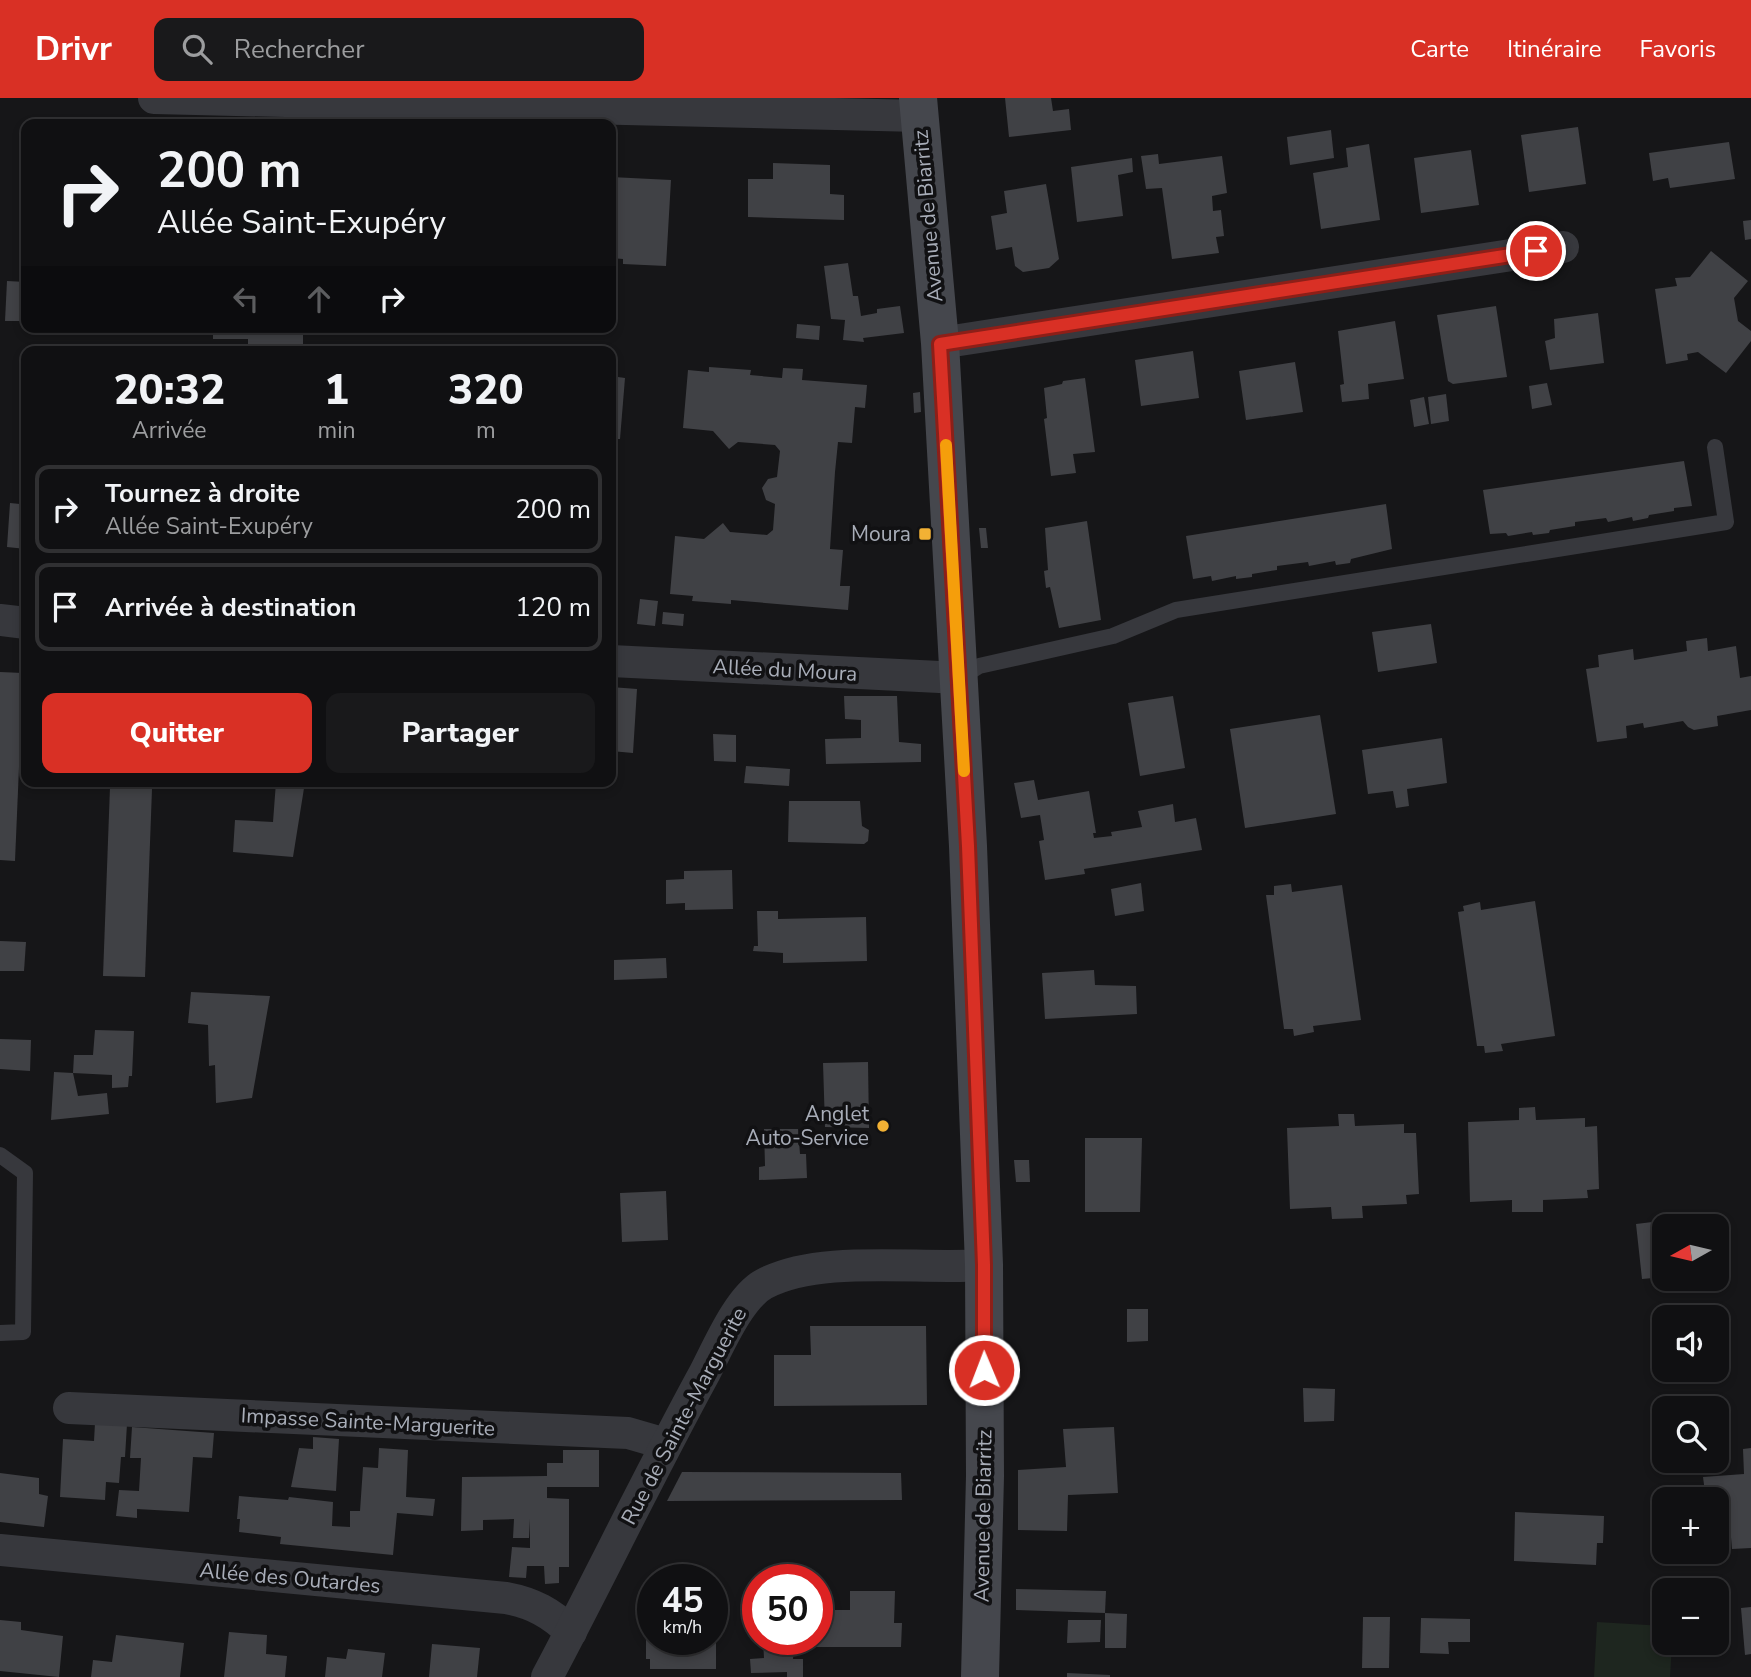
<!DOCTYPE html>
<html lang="fr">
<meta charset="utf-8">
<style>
:root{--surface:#101012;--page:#19191b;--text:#f1f3f6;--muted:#9c9d9f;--line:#303032;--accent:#d93025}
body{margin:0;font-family:"Nunito Sans",sans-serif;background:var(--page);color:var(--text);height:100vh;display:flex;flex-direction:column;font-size:26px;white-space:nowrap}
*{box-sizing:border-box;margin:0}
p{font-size:23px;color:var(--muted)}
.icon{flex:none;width:38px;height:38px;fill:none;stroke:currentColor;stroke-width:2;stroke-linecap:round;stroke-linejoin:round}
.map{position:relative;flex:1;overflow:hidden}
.sheet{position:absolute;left:21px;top:248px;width:595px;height:441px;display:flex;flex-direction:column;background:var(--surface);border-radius:14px;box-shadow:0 4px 10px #0003,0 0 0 2px var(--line)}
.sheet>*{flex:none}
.hud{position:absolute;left:21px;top:21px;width:595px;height:214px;border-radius:14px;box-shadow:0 4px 10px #0003,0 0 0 2px var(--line);background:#101012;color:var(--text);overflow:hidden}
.needle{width:46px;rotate:262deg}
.controls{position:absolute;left:1652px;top:1116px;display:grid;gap:14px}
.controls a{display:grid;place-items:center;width:77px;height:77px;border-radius:14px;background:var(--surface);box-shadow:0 4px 10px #0003,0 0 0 2px var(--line);font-size:35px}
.speed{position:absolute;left:637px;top:1466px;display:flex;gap:14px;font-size:35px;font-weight:700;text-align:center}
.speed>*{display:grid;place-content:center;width:91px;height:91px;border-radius:50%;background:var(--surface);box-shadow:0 4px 10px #0003,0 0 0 2px var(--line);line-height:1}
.speed small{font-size:18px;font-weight:400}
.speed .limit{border:10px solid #d22;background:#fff;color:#111}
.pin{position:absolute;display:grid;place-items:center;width:60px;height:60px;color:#fff;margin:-30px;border:4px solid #fff;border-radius:50%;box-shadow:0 2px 7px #0007}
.me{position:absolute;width:77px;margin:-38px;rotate:359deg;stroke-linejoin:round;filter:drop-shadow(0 0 5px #0008)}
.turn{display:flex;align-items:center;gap:24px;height:147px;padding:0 21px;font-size:32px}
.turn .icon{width:91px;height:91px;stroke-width:2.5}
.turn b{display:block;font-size:49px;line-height:60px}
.lanes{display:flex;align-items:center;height:66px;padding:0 21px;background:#0003;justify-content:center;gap:35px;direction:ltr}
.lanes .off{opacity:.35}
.eta{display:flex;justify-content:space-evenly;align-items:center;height:119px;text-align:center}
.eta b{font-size:42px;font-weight:800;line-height:49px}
.cta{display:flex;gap:14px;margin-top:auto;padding:14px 21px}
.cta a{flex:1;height:80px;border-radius:14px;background:var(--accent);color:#fff;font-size:28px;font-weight:800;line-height:80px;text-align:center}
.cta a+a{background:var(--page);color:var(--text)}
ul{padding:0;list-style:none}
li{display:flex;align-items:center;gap:21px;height:88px;margin:0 14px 10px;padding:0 7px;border:4px solid var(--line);border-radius:14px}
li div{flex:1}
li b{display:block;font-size:26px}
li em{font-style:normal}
header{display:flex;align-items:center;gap:42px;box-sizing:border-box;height:98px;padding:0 35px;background:var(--accent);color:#fff}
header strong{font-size:33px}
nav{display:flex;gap:38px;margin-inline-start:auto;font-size:24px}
.search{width:490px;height:63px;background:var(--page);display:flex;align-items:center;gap:18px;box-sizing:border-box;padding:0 24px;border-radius:14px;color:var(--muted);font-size:26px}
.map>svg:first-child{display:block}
</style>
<header>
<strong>Drivr</strong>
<div class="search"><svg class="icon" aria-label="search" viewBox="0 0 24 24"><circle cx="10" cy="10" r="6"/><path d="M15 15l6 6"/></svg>Rechercher</div>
<nav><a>Carte</a><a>Itinéraire</a><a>Favoris</a></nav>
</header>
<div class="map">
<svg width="1751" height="1579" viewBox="0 0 1751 1579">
<rect width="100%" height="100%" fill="#161618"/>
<path fill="#1e261f" d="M1597,1524L1664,1528V1545H1672L1670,1579H1594Z"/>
<g fill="#404145">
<path d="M1005,0H1051L1053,13L1069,11L1071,32L1009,39Z"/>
<path d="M1578,29L1586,86L1529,94L1521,37Z"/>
<path d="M1331,32L1334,60L1290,67L1287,39Z"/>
<path d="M1729,44L1735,81L1670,90L1668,80L1653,83L1649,55Z"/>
<path d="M1369,46L1380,122L1321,131L1313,75L1348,69L1346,50Z"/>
<path d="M1471,52L1479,107L1421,115L1414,60Z"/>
<path d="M1158,56L1159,66L1222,58L1227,95L1212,98L1213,113L1221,112L1224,138L1216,139L1219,155L1172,161L1162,90L1146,91L1141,58Z"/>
<path d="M1132,60L1133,74L1118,77L1123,118L1077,124L1071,69Z"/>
<path d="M773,65L830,67V96L844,97V122L748,119V81H773Z"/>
<path d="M611,79L671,82L666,168L623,166V161L611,160Z"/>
<path d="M1046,86L1059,161L1049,170L1023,174L1015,168L1012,149L996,152L991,118L1007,115L1004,93Z"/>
<path d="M1751,122V141L1745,142L1743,123Z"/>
<path d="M1711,153L1748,183L1734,200L1738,223L1751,233V243L1726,275L1698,254L1687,256L1688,262L1666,266L1655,191L1677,188L1675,180L1690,179Z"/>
<path d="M848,165L853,198H858L861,218L877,215V211L900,208L904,235L863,240L864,244L843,242L845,222L831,221L824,168Z"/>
<path d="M7,183L26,184V223H5Z"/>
<path d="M1496,208L1507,279L1453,286L1448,283L1446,272L1437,217Z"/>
<path d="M1598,215L1604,265L1550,272L1545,243L1555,240L1554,221Z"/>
<path d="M1395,223L1404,281L1368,286L1369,301L1342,304L1340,287L1344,286L1338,233Z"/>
<path d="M797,226L820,228L819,242L796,240Z"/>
<path d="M213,229H303V254H248V241H213Z"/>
<path d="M1193,253L1199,300L1141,308L1135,262Z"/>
<path d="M1295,264L1303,314L1246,322L1239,273Z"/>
<path d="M709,269L751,272L750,277L782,280L783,270L803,271L802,282L867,287L865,310L855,309L852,345L838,344L835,374L830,451L843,452L840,488H850L848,512L731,502V506L692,503L693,498L670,496L675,438L704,441L723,425L730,434L767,437L773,432L775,406L766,402L762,390L768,381L777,379L780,353L775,347L738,344L729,351L713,333L683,330L688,272L709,274Z"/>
<path d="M611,278L625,280L620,341H611Z"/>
<path d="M1085,280L1095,354L1073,356L1076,375L1051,378L1044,321L1047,320L1044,290L1062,286L1063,283Z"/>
<path d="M1547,285L1552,307L1532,311L1529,288Z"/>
<path d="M920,294L921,314L914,315L913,295Z"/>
<path d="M1446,296L1449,323L1431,326L1428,299Z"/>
<path d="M1424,299L1429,326L1414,329L1410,302Z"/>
<path d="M1684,363L1692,408L1674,410V413L1649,417L1648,420L1633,423L1632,419L1608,424L1606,420L1575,424V428L1550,432L1549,435L1533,437L1532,434L1508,438L1506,435L1490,436L1483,392Z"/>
<path d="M24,366H26V451L7,449L10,405L20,406Z"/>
<path d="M1386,406L1392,451L1351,461L1350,465L1336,467L1335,463L1309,468L1308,464L1277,468V472L1252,476V479L1236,481V478L1212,483L1211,478L1193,481L1186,438Z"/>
<path d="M1087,423L1101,522L1059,530L1050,489L1046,490L1044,473L1048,472L1045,430Z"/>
<path d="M979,430H986L988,450H981Z"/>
<path d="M640,501L658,503L655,528L637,526Z"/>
<path d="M663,514L684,516L683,528L662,526Z"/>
<path d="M1431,526L1437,565L1378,574L1372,534Z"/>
<path d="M1707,540L1708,553L1736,548L1740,580L1751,578V612L1717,618L1718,628L1694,632L1688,629L1683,623L1644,630L1643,625L1626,628L1627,640L1597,644L1586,571L1599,569L1598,557L1633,551L1634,562L1687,553L1686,543Z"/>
<path d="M0,574L23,575L15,763L0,762Z"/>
<path d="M611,589L637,591L633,655L611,653Z"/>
<path d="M844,598H897L899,644L921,646V664L826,666L825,641L861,640V622L845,621Z"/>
<path d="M1173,598L1185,670L1140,678L1128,605Z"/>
<path d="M1320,617L1336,716L1245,730L1230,631Z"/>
<path d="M713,636L736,637V664L714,663Z"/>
<path d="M1442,640L1447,685L1407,691L1409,708L1396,710L1393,693L1368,696L1362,652Z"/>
<path d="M746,668L790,671L789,688L744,685Z"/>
<path d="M1034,682L1038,702L1089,693L1096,735H1093L1094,740L1112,738L1111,734L1142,729L1138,713L1173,706L1175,724L1196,720L1202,752L1084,771L1085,776L1045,782L1039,743L1044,742L1040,717L1021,720L1014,685Z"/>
<path d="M276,684H305L293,759L233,754L235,722L273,724Z"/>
<path d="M110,689L152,691L145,879L103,878Z"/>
<path d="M789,703H860L862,728L869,732L868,743L864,746L788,744Z"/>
<path d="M732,772L733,811L685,812V805L666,806V782L684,781V773Z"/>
<path d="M1141,785L1144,813L1115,818L1111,791Z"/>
<path d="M1291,786L1292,794L1342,787L1361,922L1313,928L1314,934L1294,938L1293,931H1284L1266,797H1274V788Z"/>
<path d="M1535,803L1555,938L1501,946L1503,953L1485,955L1484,948H1477L1458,814L1464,813L1463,808L1480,804L1481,812Z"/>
<path d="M757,813H778V821L866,819L867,863L783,865V855L753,853L754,848H758Z"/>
<path d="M0,843L26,844L24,873H0Z"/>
<path d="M666,860L667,880L614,882V862Z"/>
<path d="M1094,872L1095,887L1136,888L1137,916L1045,921L1042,875Z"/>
<path d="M191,894L270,898L252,1000L216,1005L215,967L209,968L208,927L188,925Z"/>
<path d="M95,932L134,933L132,978H129L128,989L112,990V977L73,975L78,998L107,995L109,1016L51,1022L54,974L73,975L74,957H93Z"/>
<path d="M0,941L31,942L30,973L0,971Z"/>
<path d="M868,964L869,1030L825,1029L823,965Z"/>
<path d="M1535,1009L1536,1022L1585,1020V1029L1597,1028L1599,1091L1587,1092L1588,1100L1543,1102V1114H1512V1102L1470,1104L1468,1024L1519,1022V1010Z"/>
<path d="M1338,1016H1354L1355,1028L1404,1026V1035H1416L1419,1096L1406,1097L1407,1106L1362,1108L1363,1120L1332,1121L1331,1109L1290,1111L1287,1030L1339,1028Z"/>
<path d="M764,1031H798L800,1056H806L807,1080L759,1082V1069L765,1068Z"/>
<path d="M1085,1040H1142L1140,1114H1085Z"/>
<path d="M1014,1062H1029L1030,1084H1016Z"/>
<path d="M666,1093L668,1142L622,1144L620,1095Z"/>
<path d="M1685,1120L1686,1129H1664V1179L1642,1181L1636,1126Z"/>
<path d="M1127,1211H1148V1243L1127,1244Z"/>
<path d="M810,1228H926L927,1307L774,1308V1257H811Z"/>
<path d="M1303,1290L1335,1291L1334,1323L1304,1324Z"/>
<path d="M95,1325L127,1326L125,1359H121L119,1385L106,1384L105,1402L60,1399L63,1341L94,1343Z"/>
<path d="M132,1329L214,1335L212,1360L193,1359L189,1414L137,1411V1420L116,1418L119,1392L139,1393L141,1360H130Z"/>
<path d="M1114,1329L1118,1395L1068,1397L1067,1433L1018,1432V1372L1066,1369L1063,1331Z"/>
<path d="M313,1339L339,1341L336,1393L291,1389L299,1350L313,1351Z"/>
<path d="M379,1350L408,1352L406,1399L435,1401L433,1418L397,1415L393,1457L280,1446L281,1439L239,1434L240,1421H237L239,1398L288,1402L289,1399L333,1404L332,1428L350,1429V1413H360L363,1369L378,1370Z"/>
<path d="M1751,1350V1450L1732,1451L1728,1404L1717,1405V1402H1706L1703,1379L1744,1376L1743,1351Z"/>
<path d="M563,1352H599V1389H547V1400L569,1401V1469H559V1485L545,1486L544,1468H527L526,1480L509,1479L512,1449L530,1450V1421L529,1440H513L514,1421L483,1422V1432L461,1433L462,1379L547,1378V1365H563Z"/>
<path d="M682,1374L901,1375L902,1402L667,1403Z"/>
<path d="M0,1375L39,1380V1396L48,1398L44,1429L0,1424Z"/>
<path d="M1515,1414L1604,1418L1603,1445H1597L1596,1467L1514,1463Z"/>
<path d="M1016,1491L1106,1493L1105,1515L1016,1512Z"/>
<path d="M850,1493H895L894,1525H902L901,1549H794L793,1561H803V1579H787V1574L751,1575L750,1561L764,1560L763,1542H817V1512H850Z"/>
<path d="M1751,1509V1556L1745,1557L1741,1510Z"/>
<path d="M1105,1515L1127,1516L1126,1550H1105Z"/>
<path d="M1363,1519H1390L1389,1570H1362Z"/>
<path d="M1421,1520L1470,1521V1544H1448L1449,1556L1420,1555Z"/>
<path d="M0,1522L21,1524V1532L63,1538L59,1579L0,1573Z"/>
<path d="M1068,1522H1101L1100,1544L1067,1545Z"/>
<path d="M646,1527H653V1542H712V1527H716V1571H650V1561H646Z"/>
<path d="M229,1534L267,1537L266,1556L287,1558L285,1579H224Z"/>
<path d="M116,1537L184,1545L180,1579H91L93,1562L112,1564Z"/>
<path d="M432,1546L480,1550L477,1579H429Z"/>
<path d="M348,1551L385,1555L382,1579H325L327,1559L346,1561Z"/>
<path d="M1067,1575L1110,1577V1579H1067Z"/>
</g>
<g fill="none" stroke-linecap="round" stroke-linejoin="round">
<g stroke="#37383d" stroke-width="16">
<path d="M960,580L979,568L1113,538L1176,512L1726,424L1715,349"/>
<path d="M0,1057L25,1075L23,1234L0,1235"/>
</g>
<g stroke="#37383d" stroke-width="32">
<path d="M154,0L920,18"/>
<path d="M940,245L1563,149"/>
<path d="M0,522L26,525"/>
<path d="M611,563L960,580"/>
<path d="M69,1310L628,1335L666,1346"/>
<path d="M0,1452L506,1500C533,1505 551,1515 571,1534"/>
<path d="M547,1579C600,1479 649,1377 703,1278C717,1252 738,1200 764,1186C820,1156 919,1172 984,1167"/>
</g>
<path stroke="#45474d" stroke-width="38" d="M918,0L940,245L968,748L984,1167L985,1378L980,1579"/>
</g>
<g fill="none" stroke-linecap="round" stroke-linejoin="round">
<defs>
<path id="route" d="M984,1272V1167L968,748L940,246L1536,153"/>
</defs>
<use href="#route" stroke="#8d1f18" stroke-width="18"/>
<use href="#route" stroke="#d93025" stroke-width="12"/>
<path stroke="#f59e0b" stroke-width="12" d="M946,347L964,673"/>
</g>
<g fill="#f2b134" stroke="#111113" stroke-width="2.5">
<rect x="918" y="429" width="14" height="14" rx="3.5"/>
<circle cx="883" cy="1028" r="7"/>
</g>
<g text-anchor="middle" stroke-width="7" stroke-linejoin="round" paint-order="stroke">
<g font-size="21" fill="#a8adb8" stroke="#111113">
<text transform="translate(928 118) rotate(-95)" y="7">Avenue de Biarritz</text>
<text transform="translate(785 572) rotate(3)" y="7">Allée du Moura</text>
<text transform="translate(684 1318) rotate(-62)" y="7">Rue de Sainte-Marguerite</text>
<text transform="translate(368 1324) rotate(3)" y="7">Impasse Sainte-Marguerite</text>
<text transform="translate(983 1418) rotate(-89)" y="7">Avenue de Biarritz</text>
<text transform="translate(290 1480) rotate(5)" y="7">Allée des Outardes</text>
</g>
<g font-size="21" fill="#a8adb8" stroke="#111113" text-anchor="end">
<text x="911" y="443">Moura</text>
<text x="869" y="1023">Anglet<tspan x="869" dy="24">Auto-Service</tspan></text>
</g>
</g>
</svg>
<div class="controls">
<a><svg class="needle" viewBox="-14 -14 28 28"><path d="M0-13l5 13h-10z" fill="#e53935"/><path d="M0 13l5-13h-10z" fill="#9c9d9f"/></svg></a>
<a><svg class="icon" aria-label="sound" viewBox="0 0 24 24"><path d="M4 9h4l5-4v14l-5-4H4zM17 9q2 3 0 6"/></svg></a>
<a><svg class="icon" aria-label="search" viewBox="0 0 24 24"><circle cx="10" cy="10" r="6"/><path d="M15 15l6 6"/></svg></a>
<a>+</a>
<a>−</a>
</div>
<div class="speed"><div>45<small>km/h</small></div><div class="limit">50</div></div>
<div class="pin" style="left:1536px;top:153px;background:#d93025"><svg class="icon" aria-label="arrive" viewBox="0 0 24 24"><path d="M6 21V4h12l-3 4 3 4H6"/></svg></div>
<svg class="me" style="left:984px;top:1272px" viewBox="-20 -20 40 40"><circle r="17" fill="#d93025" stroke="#fff" stroke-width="3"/><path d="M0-11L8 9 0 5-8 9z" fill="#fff"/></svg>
<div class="hud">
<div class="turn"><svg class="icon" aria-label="right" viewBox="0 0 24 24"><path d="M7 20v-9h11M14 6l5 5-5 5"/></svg><div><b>200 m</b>Allée Saint-Exupéry</div></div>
<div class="lanes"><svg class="icon off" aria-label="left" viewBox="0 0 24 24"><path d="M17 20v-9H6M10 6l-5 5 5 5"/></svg><svg class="icon off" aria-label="ahead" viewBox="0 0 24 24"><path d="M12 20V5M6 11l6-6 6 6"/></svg><svg class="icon" aria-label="right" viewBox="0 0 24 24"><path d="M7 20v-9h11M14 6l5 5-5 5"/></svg></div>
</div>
<section class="sheet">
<div class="eta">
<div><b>20:32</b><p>Arrivée</p></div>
<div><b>1</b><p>min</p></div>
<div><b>320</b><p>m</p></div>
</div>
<ul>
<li><svg class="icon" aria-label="right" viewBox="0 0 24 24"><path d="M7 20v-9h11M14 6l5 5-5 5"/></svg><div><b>Tournez à droite</b><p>Allée Saint-Exupéry</p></div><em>200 m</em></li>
<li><svg class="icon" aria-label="arrive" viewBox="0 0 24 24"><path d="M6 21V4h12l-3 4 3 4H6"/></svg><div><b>Arrivée à destination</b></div><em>120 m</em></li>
</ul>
<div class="cta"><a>Quitter</a><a>Partager</a></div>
</section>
</div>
